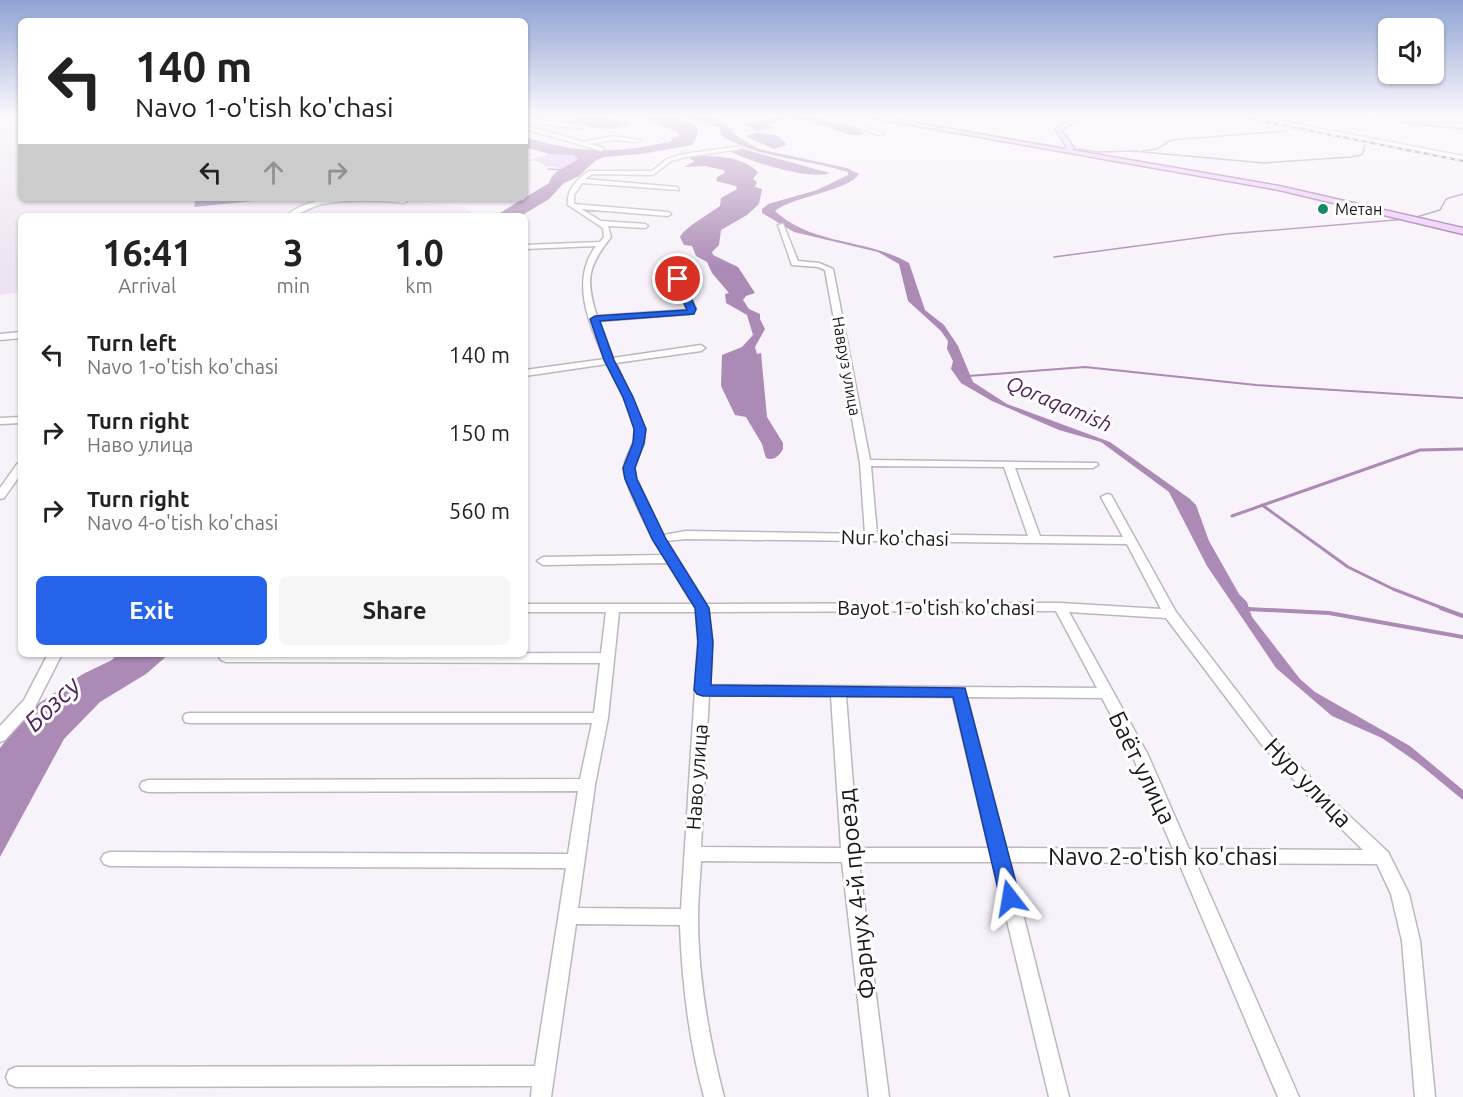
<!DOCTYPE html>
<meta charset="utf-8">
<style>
:root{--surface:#fff;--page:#f6f6f6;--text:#222;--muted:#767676;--accent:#2563eb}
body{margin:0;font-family:Ubuntu,sans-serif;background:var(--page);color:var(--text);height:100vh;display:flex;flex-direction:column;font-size:22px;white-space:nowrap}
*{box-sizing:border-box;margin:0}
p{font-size:20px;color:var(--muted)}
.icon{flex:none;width:33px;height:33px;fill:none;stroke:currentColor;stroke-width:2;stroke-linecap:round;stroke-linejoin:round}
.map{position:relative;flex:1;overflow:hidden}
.drawer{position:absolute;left:18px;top:213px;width:510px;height:444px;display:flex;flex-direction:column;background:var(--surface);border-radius:9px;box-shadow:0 2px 4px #0004}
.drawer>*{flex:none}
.hud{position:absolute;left:18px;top:18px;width:510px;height:183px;border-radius:9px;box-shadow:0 2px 4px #0004;background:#fff;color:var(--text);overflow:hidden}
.buttons{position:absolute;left:1378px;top:18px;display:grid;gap:12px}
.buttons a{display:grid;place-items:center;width:66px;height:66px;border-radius:9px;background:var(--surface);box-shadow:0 2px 4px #0004;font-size:30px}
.pin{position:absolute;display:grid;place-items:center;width:51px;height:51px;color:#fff;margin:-26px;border:3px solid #fff;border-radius:50%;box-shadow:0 2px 6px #0007}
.me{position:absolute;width:66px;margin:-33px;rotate:346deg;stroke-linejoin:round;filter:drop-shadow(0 0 4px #0008)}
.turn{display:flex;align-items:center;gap:21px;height:126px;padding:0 18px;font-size:27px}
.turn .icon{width:78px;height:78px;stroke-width:2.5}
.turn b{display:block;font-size:42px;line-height:51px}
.lanes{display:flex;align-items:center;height:57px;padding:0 18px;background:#0003;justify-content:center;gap:30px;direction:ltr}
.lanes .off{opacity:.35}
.eta{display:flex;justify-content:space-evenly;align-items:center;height:102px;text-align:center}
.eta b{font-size:36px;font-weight:700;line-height:42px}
.button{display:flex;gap:12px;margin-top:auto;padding:12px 18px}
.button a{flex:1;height:69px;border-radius:9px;background:var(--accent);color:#fff;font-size:24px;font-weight:700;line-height:69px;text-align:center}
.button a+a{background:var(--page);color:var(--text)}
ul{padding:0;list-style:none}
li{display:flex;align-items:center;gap:18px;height:78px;padding:0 18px}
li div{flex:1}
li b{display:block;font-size:22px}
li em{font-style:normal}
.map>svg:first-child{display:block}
</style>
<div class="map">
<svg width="1463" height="1097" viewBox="0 0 1463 1097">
<rect width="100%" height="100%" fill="#f8f2fa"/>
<path fill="#eee3f1" d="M0,116H21V198H400L408,203L464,207L476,216H282L237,213L234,216H21V292L0,295Z"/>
<path fill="#e5c7ee" d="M549,154L574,155L579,159L559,169H556L557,166L547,167L538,161H525Z"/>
<g fill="#ab8ab5">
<path d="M588,116L626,121L624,123L630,122L632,124C614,132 587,129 568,121Z"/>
<path d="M667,116H681L683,120L696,126L698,133L692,145L641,154L604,157L595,161L579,176L564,183L549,199L521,216H495L549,183C553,170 568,166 578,159L574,155L549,154L525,147V137C580,154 616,154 672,141L671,138L679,136L678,132L644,119Z"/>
<path d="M683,116H708L729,123L725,125L732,128L733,134L759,149L847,168L859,174C849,191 793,196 775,211C813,246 866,238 909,263L925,310L944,325L958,346L973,382L1007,404L1110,442L1190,499L1196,505L1209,541L1239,594L1247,602L1252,617L1300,679L1315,692L1410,746L1463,790V800L1418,763L1382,738L1332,716L1276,668L1207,566L1169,492L1101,442L1059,430L992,401L961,383L951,369L953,361L947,349L948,341L941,331L908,301L899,264L878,252L794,232L762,213V209L768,204L817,190L848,175V172C806,158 760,159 722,136L719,128Z"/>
<path d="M809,116L859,129L865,134C843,143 804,105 768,125L774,128L757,131L743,124L775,118Z"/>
<path d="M756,133L777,135L787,145L774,149L745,136Z"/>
<path d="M743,149L830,173C812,181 746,161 728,150Z"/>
<path d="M695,156C716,156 742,156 758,172L753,179L757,182L755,187L762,189L759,204L747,215L721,230L719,245L712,252L713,255L738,267L755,293L746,296L743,300L749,309L760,314V319L765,329L755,347L757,354L761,353L767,417L783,443V449C779,456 774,461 766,458L762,444L746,417L735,415L721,386L722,355L742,347L753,335L747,315L726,303L725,294L729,293L712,273L707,262L696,256L692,246L684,245L680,237C684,228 709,214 720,206L721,198L737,189L736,186L716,181L717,177L725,173L724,170L705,166L684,167L695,161L689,158Z"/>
<path d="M254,198V201L194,207L196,199Z"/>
<path d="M117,654H169L146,674L100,702L64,739L0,857V748L29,710L83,674L112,660Z"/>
</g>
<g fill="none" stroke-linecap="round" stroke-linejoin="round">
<g stroke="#ab8ab5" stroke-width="1.5">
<path d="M1343,116L1463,129"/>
<path d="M881,117L1059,147"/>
<path d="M1079,149L1098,152L1132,151"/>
<path d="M1132,151L1264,163L1351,157L1362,155L1365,145"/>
<path d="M1142,151L1157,149L1171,140L1286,131"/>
<path d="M548,169L561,170"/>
<path d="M1413,218L1440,210L1446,199L1463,194"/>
<path d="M1054,257L1227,234L1407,219"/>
</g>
<path stroke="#ab8ab5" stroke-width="2" d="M968,376L1085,367L1256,385L1463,398"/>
<g stroke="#ab8ab5" stroke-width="3">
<path d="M1262,505L1348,567L1393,589L1445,609"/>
<path d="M1232,516L1420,450L1463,449"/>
<path d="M1247,609H1250"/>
</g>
<g stroke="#ab8ab5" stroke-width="4">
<path d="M1441,608L1463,616"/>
<path d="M1247,609L1329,613L1463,637"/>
</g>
<defs>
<g id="minor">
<path d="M826,116H834L884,134L879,135Z"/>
<path d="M1244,116H1255L1463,156V160Z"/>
<path d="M1376,117L1463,118V122L1374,120Z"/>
<path d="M525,118L585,125L588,127L585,129L525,122Z"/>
<path d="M525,125L583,142L613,136L641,140L638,142L613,140L590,144L604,148L602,151L525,129Z"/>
<path d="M742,146L740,149L686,157L671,161L653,175L592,174L585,179L677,187L679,190L582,183L574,195V204L668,212L671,214L668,216L581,209L601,221L645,224L648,226L645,228L608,226L611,237C588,266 585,280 597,316L687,310L667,263L671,261L675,263L696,309L690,314L598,321L613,358L701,345L705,348L701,351L616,363L645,429L644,443L634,468L636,479L663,535L686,531L865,534L860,463L825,270L818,267L792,265L778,225L783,224L798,261L819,263L833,269L870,460L1097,463L1098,465L1093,468H1015L1040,536L1123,537L1101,497L1107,494L1111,495L1176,612L1272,737L1325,793L1388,852L1409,894L1420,941L1435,1097H1415L1402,941L1391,894L1377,864L1196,863L1299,1097H1278L1179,863L1010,862L1069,1097H1049L993,862H859L889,1097H869L842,862L701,861C700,880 698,898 698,917C698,977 709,1039 724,1097H704C689,1041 682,983 680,925L576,924L551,1097H531L532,1086L16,1087L9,1084L6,1077L9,1070L16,1067L535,1066L566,868L110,866L104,864L101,859L104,854L110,852L568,854L578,791L148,792L142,790L140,786L142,782L148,780L580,779L592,723H190L185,722L183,718L185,714L190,713H594L600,663L226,662L221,660L219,657L221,654L601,653L606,612H525V604H693L668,563L543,565L537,561L543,557L663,555C654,541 622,482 624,467C626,453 637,443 635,428C630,406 616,384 607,364L525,376V370L605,359C589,325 570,280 596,246L525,249V245L600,242L604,237L603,228L568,205C566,190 577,179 589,171H652L667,159L683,154ZM871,466L1004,467L1028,536L877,534ZM686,539L1127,544L1161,609L1060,603L706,604L666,541ZM1056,611L1097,688L710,685L712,642L709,612ZM619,612H696L698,642L681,909L578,908L595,785L608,718ZM1069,612L1166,618L1262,745L1313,801L1363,850L1189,849L1148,755ZM709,695L831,696L841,848L701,847ZM846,696L953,697L989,848H858ZM967,697L1102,698L1132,755L1173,849L1006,848Z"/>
<path d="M393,198L407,201L404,203C377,200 349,199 322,204C309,207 299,216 286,216C315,192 357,198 393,198Z"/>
<path d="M21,332V338L0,340V334Z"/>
<path d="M21,417V423L0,424V418Z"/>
<path d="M21,463V474L4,498L0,499V488L17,464Z"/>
<path d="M48,654H62L35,707L5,740L0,742V726L24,700Z"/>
</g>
<g id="major">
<path d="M546,116L525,121V117Z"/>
<path d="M861,116H877L1064,149L1067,147L1055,129L1076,116H1084L1061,130L1074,148L1072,150L1279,186L1463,228V234L1279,190Z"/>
</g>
</defs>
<use href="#minor" stroke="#bdb7bf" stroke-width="3"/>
<use href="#major" stroke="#9c73a8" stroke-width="3"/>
<use href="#minor" fill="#fff" fill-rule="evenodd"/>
<use href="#major" fill="#eec9f8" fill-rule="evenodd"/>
<defs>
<path id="rail" d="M1234,116L1463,161"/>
</defs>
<use href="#rail" stroke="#635f64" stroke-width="2"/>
<use href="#rail" stroke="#fff" stroke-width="1.5" stroke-dasharray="4.5" stroke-linecap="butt"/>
</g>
<linearGradient id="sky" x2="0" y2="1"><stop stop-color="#8fa3d4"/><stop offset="0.43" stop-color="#fcf9fd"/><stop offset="1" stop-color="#fcf9fd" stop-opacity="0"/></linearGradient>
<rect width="1463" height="270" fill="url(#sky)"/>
<path fill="#2563eb" stroke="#184099" stroke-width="1.5" d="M678,276L682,279L696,309L694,314L600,321L614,360L633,397L646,429L644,443L635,468L637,479L666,539L709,608L713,642L711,685L965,688L1020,898L1017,904L1010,906L1003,904L1000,898L953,697L703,696L697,694L694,690L698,642L695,608L652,539L625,479L623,468L633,443L634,429L623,397L604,360L590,319L595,316L687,310L673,279Z"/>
<circle fill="#168969" stroke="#fff" stroke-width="2" cx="1323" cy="209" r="6"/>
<g text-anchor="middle" stroke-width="6" stroke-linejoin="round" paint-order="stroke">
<g font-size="16" fill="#19171a" stroke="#fff" text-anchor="start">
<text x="1335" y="215">Метан</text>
</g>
<g font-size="16" fill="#19171a" stroke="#fff">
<text transform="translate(847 366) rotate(80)" y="6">Навруз улица</text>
</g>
<g font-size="20" fill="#19171a" stroke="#fff">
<text transform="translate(895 538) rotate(1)" y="7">Nur ko'chasi</text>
<text x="936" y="615">Bayot 1-o'tish ko'chasi</text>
<text transform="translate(697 777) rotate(-86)" y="7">Наво улица</text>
</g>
<g font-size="21" font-style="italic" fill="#4e245a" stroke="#fff">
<text transform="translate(1059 404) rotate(23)" y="7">Qoraqamish</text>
</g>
<g font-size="24" fill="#19171a" stroke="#fff">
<text transform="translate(1142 768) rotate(64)" y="8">Баёт улица</text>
<text transform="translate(1308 783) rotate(46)" y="8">Нур улица</text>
<text x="1163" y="865">Navo 2-o'tish ko'chasi</text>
<text transform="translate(857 894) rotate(-96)" y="8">Фарнух 4-й проезд</text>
</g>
<g font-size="26" font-style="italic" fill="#4e245a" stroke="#fff">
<text transform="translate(52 704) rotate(-44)" y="9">Бозсу</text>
</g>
</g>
</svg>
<div class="buttons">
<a><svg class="icon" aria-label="sound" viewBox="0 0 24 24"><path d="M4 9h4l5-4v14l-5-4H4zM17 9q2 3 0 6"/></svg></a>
</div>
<div class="pin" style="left:678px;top:279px;background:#d93025"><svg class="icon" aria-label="arrive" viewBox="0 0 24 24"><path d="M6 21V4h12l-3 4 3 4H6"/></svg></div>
<svg class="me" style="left:1010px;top:898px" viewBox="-20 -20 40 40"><path d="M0-17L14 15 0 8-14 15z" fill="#2563eb" stroke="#fff" stroke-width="4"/></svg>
<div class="hud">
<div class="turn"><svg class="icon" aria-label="left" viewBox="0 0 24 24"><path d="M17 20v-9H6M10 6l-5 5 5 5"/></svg><div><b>140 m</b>Navo 1-o'tish ko'chasi</div></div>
<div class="lanes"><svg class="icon" aria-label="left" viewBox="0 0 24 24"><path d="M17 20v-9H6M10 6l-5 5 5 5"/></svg><svg class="icon off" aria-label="ahead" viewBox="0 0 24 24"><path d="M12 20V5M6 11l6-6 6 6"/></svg><svg class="icon off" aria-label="right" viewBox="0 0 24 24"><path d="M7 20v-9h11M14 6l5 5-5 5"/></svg></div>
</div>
<section class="drawer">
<div class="eta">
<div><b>16:41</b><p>Arrival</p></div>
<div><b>3</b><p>min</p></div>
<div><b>1.0</b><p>km</p></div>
</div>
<ul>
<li><svg class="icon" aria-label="left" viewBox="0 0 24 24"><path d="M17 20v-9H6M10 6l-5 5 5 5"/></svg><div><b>Turn left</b><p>Navo 1-o'tish ko'chasi</p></div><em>140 m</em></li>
<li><svg class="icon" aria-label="right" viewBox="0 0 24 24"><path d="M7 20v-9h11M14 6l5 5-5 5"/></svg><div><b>Turn right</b><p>Наво улица</p></div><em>150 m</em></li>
<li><svg class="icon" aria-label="right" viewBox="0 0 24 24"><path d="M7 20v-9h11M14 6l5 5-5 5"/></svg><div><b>Turn right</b><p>Navo 4-o'tish ko'chasi</p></div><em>560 m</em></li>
</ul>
<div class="button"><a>Exit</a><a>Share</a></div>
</section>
</div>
